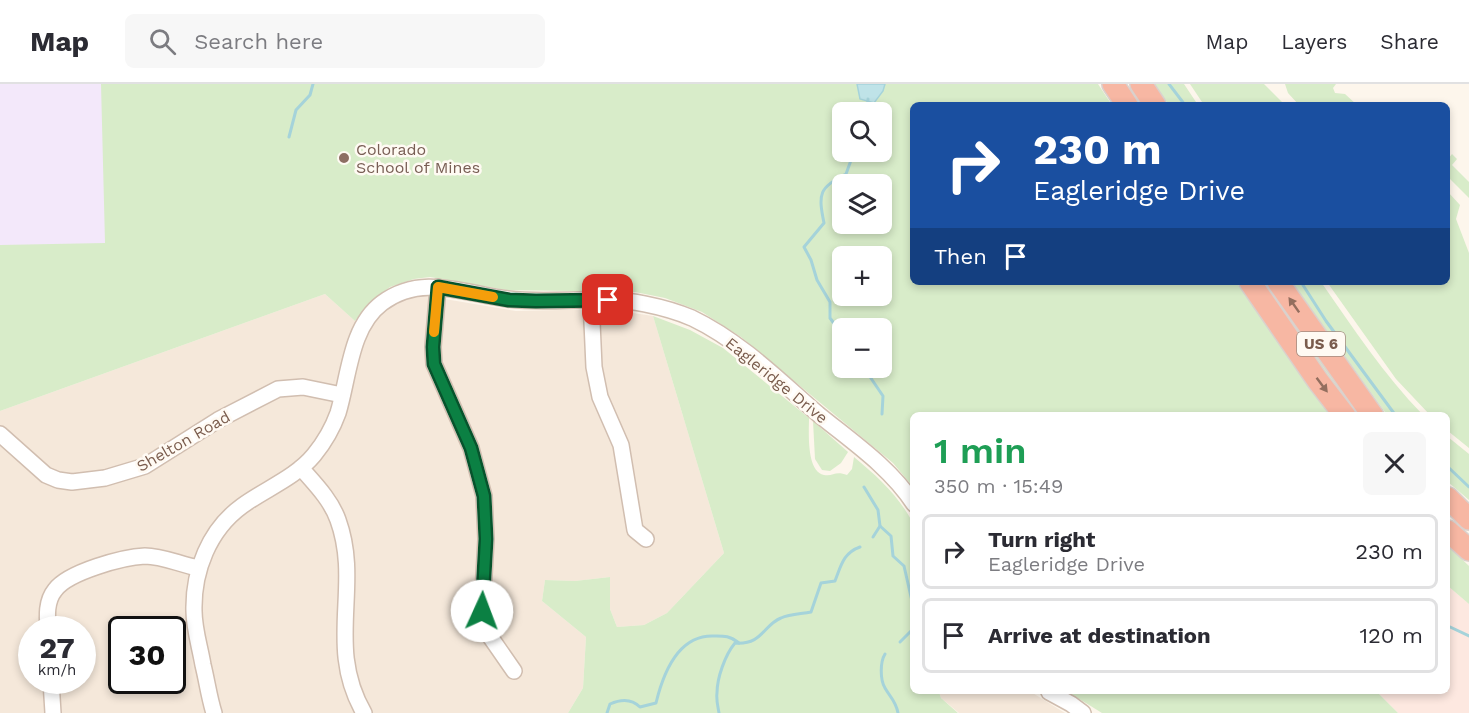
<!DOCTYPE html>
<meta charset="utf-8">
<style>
:root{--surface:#fff;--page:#f7f7f7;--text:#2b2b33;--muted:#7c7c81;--line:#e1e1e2}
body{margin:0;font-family:"Work Sans",sans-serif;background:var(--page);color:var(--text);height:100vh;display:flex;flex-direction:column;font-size:22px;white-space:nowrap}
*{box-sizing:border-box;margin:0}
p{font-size:20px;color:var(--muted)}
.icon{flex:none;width:33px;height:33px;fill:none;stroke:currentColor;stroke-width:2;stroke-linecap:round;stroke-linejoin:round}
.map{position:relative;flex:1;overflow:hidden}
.side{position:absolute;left:910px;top:328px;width:540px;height:282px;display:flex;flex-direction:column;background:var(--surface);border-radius:9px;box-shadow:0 3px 9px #0003}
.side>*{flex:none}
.guide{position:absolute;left:910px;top:18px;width:540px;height:183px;border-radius:9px;box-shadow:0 3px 9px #0003;background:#1a4fa0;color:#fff;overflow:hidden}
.controls{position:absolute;left:832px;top:18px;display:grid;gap:12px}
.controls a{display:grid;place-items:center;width:60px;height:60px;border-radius:9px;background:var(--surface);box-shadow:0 3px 9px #0003;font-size:30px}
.speed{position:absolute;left:18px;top:532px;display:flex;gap:12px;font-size:30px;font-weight:700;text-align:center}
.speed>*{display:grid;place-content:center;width:78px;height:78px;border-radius:50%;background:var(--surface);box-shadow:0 3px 9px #0003;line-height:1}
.speed small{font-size:15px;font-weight:400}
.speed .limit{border:3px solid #111;border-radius:9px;background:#fff;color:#111}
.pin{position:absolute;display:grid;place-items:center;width:51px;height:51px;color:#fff;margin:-26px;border-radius:12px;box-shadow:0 3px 9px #0006}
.me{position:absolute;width:66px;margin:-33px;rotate:2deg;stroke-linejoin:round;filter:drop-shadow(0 0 4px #0008)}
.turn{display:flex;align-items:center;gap:21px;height:126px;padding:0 24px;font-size:27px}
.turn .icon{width:78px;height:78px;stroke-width:2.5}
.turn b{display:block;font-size:42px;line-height:51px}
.then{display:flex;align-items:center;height:57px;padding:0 24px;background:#0003;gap:12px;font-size:22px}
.round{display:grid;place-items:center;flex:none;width:63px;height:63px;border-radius:9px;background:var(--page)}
.head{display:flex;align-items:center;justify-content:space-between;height:102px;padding:0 24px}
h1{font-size:36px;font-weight:600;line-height:45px;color:#1e9e55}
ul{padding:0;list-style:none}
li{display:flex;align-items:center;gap:18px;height:75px;margin:0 12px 9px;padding:0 12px;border:3px solid var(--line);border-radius:9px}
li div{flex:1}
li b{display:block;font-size:22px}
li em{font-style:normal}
header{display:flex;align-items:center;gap:36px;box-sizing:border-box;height:84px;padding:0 30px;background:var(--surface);border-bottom:2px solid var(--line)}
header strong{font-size:28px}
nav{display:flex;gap:33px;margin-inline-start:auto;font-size:21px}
.search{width:420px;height:54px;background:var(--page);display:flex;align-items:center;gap:15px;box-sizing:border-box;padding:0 21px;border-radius:9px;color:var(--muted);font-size:22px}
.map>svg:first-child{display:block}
</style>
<header>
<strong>Map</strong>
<div class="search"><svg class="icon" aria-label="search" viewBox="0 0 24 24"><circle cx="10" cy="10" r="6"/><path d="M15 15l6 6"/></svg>Search here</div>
<nav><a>Map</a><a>Layers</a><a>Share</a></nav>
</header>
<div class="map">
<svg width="1469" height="629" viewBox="0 0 1469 629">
<rect width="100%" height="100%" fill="#fdf6ec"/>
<g fill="#f5e8da" fill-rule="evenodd">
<path d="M325,210L354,236L369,244L388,222L405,214L421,211L516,227L607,225L653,232L724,469L667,529L644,541L617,543L610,525V493L575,497L545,496L542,517L586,553L583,604L568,629H0V327ZM32,546H82V597H32ZM122,546H172V597H122Z"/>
<path d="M939,608H1031L1065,629H959L941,614Z"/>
</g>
<path fill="#fde8e0" d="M1448,502L1469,520V629H1398L1377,608H1448Z"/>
<path fill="#f3e8fa" d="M0,0H686L692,149L0,166Z"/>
<g fill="#d8ecc9" fill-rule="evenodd">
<path d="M101,0H1098L1112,21H914V198H1236L1331,331L914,332L913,403L893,379L741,253L702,228L665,214L635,208L507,206L430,193L414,195L390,203L368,220L355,237L325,210L0,327V161L105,159ZM843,28H882V68H843ZM843,100H882V140H843ZM843,172H882V212H843ZM843,244H882V284H843Z"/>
<path d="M1154,0H1184L1198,21H1169Z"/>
<path d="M1190,0H1264L1285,21H1204Z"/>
<path d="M1285,0H1336L1333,4L1335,9L1345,10L1357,21H1299L1288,9Z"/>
<path d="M1452,70L1457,75L1452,81L1469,98V114L1448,93V75Z"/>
<path d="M1448,108L1460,121L1456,135L1469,169V364L1448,347V332L1430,331L1396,295L1327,198H1448Z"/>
<path d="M1256,198H1273L1368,331H1351Z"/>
<path d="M1292,198H1321C1353,244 1384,291 1423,331H1387Z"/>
<path d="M653,232L690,246L723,264L809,334C809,348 806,387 824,391C833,393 835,386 847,391L852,385L854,373C878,393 898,411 913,439L914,608H939L941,614L958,629H568L583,604L586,553L542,517L545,496L575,497L610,493V525L617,543L644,541L667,529L724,469Z"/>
<path d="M813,337L848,368L841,379L830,387L822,386L815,375Z"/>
<path d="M1448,353L1469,370V416L1448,398Z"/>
<path d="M1448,462L1469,482V520L1448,502Z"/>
<path d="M1068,608H1377L1398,629H1102Z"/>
</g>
<path fill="#bfe3e8" stroke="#a5d3da" stroke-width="1.5" d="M857,0H885L883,7L874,19L860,15Z"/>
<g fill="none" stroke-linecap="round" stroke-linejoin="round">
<g stroke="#a5d3da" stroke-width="3">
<path d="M1169,0L1185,21"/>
<path d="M867,28L868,15"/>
<path d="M289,53L296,26L310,11L313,0"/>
<path d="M1301,198L1326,237L1396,332"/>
<path d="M843,252L830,234V218L817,196L811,176L804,163L824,139C818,110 819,103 846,90L854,68"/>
<path d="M864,284L883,312L882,330"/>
<path d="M1448,383L1469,403"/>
<path d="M864,403L878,426L880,442L891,452L893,472L904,482L914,526"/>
<path d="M873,453L880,442"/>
<path d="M1448,542L1469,552"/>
<path d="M900,558L914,544"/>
<path d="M885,570C880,578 880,596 885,604C890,613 896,617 898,629"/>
<path d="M607,629L610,620C621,615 631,614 640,623L656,619C663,590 677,552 712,552C723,552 729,551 739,559"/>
<path d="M719,629C718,623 716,616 717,609C717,594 725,571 735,559C763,561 763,541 781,534C790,530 801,530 811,528L821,499L835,497C841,482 843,469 860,463"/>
</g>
<defs>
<g id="minor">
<path d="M438,203L433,263L434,280L471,364L484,412L486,455L482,527L489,551L514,587"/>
<path d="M591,216L594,283L600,313L621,361L635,446L646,455"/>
<path d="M0,350L46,391L58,396L72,398L105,394L145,382L218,336L278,305L303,303L342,311"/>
<path d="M301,384C315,400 331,416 338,436C362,502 325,562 364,629"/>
<path d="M48,546C47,532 46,517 55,506C68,488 123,473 145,472C163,472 181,481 199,484"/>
<path d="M51,597L53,629"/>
<path d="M1049,608L1071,620L1083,629"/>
<path d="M214,629C209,613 207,597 203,581C200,563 194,545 194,527C193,487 209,446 242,422C265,405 295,394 314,371C323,360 333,343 338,329C349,293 350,243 382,219C422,189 465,210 508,215C554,221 600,210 645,220C660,223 678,228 692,234C740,257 779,296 818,330C851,357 890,383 914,420"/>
</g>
<g id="highway">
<path d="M1113,0L1127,21"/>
<path d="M1141,0L1155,21"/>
<path d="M1250,198L1318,297L1345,332"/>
<path d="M1278,198L1373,332"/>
<path d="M1448,414L1469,435"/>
<path d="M1448,447L1469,466"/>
</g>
</defs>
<use href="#minor" stroke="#d1beb0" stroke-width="18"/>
<use href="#highway" stroke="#dad1cd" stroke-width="24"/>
<use href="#minor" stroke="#fff" stroke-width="15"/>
<use href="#highway" stroke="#f7b7a3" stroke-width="21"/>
</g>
<defs><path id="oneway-solid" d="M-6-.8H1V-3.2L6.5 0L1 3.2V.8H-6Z" transform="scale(1.5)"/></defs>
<g fill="#936e5e">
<use href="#oneway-solid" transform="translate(1294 221) rotate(-125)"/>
<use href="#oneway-solid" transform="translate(1322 301) rotate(53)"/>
</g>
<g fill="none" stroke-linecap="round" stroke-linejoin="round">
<defs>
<path id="route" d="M482,527L486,455L484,412L471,364L434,280L433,263L438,203L509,216L536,217L608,216"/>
</defs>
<use href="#route" stroke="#07532c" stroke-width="15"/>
<use href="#route" stroke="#0b8043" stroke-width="10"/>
<path stroke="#f59e0b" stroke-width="10" d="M434,248L438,203L493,213"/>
</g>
<circle fill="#8d6e63" stroke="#fffaf3" stroke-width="2" cx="344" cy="74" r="6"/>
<g text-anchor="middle" stroke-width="5" stroke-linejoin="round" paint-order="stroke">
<rect fill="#fffaf3" stroke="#a28b7f" stroke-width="1.5" x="1297" y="248" width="48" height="24" rx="4.5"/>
<g font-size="15" font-weight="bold" fill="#7a5c4d">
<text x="1321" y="265">US 6</text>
</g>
<g font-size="16" fill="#785e54" stroke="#fffaf3" text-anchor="start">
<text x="356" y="71">Colorado<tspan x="356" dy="18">School of Mines</tspan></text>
</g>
<g font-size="16" fill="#7a5c4d" stroke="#fffaf3">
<text transform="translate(777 296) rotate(39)" y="6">Eagleridge Drive</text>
<text transform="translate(183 357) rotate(-30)" y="6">Shelton Road</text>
</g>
</g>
</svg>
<div class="controls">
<a><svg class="icon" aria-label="search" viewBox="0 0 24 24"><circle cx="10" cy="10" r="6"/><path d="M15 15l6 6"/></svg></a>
<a><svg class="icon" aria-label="layers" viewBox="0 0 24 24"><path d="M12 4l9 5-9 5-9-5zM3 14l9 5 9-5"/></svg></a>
<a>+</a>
<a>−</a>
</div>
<div class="speed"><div>27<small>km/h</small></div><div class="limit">30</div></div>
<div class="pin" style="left:608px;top:216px;background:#d93025"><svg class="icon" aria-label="arrive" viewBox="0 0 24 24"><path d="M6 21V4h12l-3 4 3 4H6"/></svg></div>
<svg class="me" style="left:482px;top:527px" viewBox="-20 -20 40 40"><circle r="19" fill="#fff"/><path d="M0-13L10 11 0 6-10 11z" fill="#0b8043"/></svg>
<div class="guide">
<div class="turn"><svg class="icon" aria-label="right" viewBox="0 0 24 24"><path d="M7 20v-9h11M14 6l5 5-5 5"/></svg><div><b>230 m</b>Eagleridge Drive</div></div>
<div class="then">Then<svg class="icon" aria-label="arrive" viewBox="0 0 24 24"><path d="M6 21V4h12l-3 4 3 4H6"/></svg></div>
</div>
<section class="side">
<div class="head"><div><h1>1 min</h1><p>350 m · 15:49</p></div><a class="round"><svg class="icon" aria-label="close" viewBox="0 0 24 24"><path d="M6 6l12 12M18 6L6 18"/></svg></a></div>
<ul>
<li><svg class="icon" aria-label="right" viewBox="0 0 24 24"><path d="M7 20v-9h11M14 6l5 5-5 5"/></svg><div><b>Turn right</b><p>Eagleridge Drive</p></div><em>230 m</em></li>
<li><svg class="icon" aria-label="arrive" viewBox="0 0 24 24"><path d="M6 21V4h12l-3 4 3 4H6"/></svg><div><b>Arrive at destination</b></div><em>120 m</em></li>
</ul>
</section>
</div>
